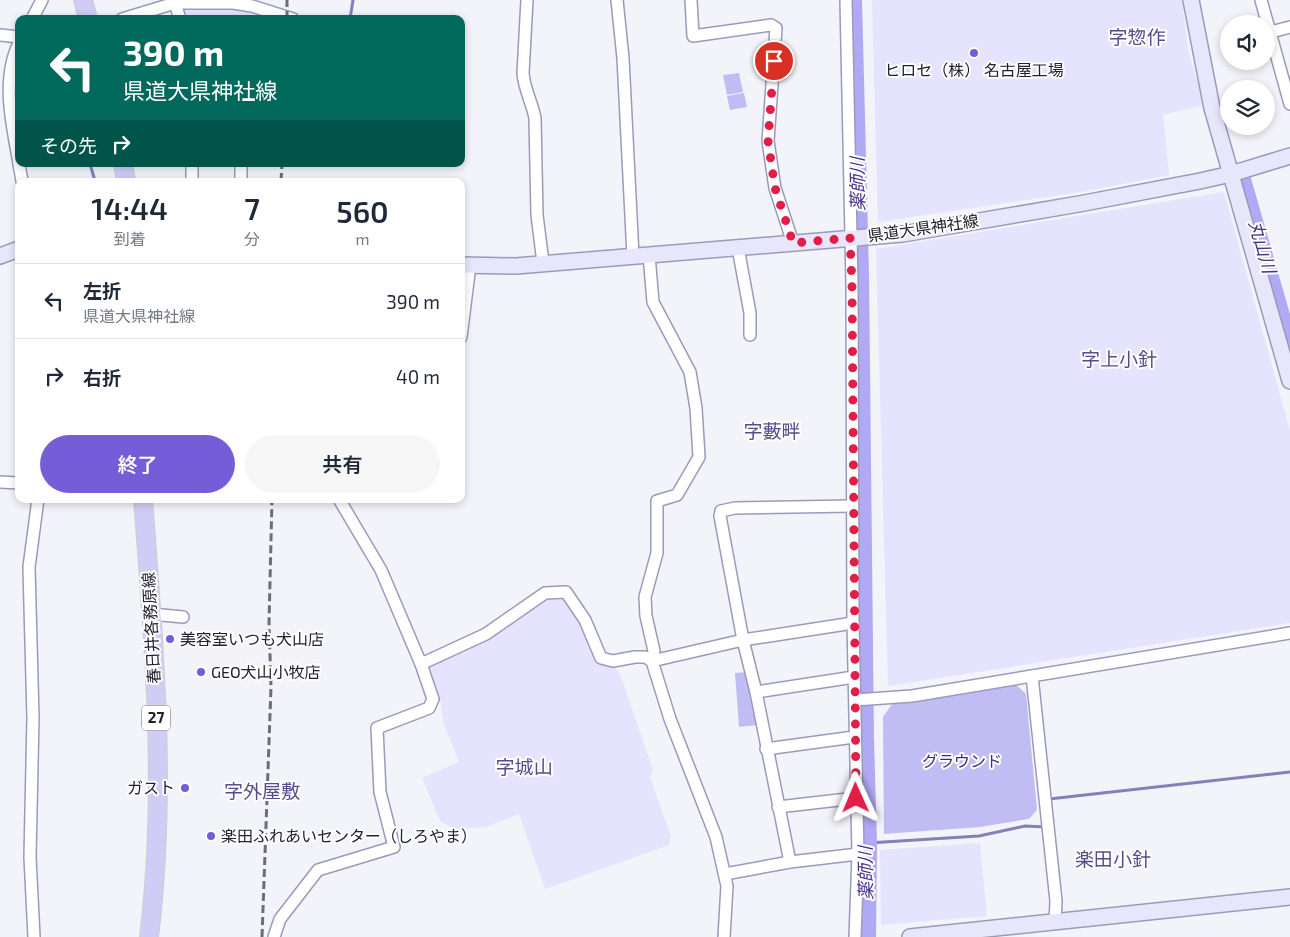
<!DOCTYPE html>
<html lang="ja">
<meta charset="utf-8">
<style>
:root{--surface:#fff;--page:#f6f6f7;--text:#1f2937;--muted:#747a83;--line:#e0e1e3;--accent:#755dd7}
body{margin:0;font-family:"Exo 2","Noto Sans JP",sans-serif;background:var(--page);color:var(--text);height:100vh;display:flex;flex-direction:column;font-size:19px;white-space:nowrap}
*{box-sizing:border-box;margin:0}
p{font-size:16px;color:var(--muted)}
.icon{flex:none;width:28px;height:28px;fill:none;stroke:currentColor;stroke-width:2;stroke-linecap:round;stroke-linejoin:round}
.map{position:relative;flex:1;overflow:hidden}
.sheet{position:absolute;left:15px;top:178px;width:450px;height:325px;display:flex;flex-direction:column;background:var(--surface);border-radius:10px;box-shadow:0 2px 8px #0003}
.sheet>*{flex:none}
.banner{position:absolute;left:15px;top:15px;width:450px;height:152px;border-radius:10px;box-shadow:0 2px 8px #0003;background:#00695c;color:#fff;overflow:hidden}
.buttons{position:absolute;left:1220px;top:15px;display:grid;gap:10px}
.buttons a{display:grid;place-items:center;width:55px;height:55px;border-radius:50%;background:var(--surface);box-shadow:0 2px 8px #0003;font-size:25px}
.pin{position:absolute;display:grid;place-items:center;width:42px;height:42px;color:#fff;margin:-21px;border:2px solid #fff;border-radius:50%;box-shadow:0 1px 5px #0007}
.me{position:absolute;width:55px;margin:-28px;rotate:359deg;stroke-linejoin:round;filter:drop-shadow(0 0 4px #0008)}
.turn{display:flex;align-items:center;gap:18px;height:105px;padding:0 25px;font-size:22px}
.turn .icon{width:65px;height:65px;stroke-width:2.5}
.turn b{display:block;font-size:35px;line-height:42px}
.then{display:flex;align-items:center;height:48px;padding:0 25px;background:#0003;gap:10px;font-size:19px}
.eta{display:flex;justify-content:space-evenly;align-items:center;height:85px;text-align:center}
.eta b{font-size:30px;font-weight:600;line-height:35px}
.primary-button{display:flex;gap:10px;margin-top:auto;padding:10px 25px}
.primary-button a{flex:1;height:58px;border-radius:30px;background:var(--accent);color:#fff;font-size:20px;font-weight:600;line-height:58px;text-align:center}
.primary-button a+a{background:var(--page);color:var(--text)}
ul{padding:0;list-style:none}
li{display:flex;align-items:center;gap:15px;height:75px;padding:0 25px;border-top:1px solid var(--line)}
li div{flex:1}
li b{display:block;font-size:19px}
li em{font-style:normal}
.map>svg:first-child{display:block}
</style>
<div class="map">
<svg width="1290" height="937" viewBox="0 0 1290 937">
<rect width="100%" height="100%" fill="#f3f3fa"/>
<g fill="#e5e3fd">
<path d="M872,0H1182L1188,50L1204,105L1163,115L1169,175L1081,192L878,222Z"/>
<path d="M232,8L271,19H184L182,10Z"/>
<path d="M1224,192L1290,431V623L888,686L876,249Z"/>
<path d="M561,596L568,602L581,624L595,662L607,667H615L620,674L653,770L650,777L671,837L669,845L545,889L519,814L486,827L454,829L440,821L422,778L459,762L443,722L440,698L428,666L503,631L545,598Z"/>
<path d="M980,843L987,916L881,925L880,850Z"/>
</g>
<g fill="#c0bcf4">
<path d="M739,73L743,92L727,95L723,75Z"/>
<path d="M744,93L747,107L730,110L727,96Z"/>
<path d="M749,672L758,725L739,727L735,673Z"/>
<path d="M1014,683L1026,694L1037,810L1029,819L980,827L884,834L883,717L892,704Z"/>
</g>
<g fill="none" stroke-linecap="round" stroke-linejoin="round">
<g stroke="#8580b9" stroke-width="3">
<path d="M350,19L353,0"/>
<path d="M90,164L95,181"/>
<path d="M1049,799L1290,772"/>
<path d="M868,843L979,836L1025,826L1046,827"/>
</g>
<g stroke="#b0a9f4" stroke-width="18">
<path d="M853,0L860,274L865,740L868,843L867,937"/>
<path d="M1241,176L1290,347"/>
</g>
<defs>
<g id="street">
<path d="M174,0L180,19"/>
<path d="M527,0L523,73C524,89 532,102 535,118L537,215L543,263"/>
<path d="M617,0L623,58L633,256"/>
<path d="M691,0L693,36L771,25L776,28L768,141L775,188L793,243"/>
<path d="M846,0L852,284L853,623L858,854L855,937"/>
<path d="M1261,0L1290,104"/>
<path d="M32,19L42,0"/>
<path d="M122,19L175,3H233L252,6L293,19"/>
<path d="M1271,32L1290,27"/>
<path d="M0,35L19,37"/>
<path d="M19,43C1,80 12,124 19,163"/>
<path d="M19,164L22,181"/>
<path d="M192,164V181"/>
<path d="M241,164V181"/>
<path d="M738,248L750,313V335"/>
<path d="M649,255L653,302L690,372L696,408L699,457L677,495L657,501V553L645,597L646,616L654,651L652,661L670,719L716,837L727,886L724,937"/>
<path d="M461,337L470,265"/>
<path d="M0,482L19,483"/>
<path d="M852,506L735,508L721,511L720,516L743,640L853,623"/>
<path d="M151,614L183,617"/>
<path d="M421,664L486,634L545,593L566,592L585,620L601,658L613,661L635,657H645L652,661L743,640L756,692L790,862"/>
<path d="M1032,676L1056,901L1055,923"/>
<path d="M756,692L854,677"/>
<path d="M855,700L912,696L1290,633"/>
<path d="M766,749L854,737"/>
<path d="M778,807L856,798"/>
<path d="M725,874L790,862L858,854"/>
<path d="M34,937L30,857L33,718L29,567L38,499"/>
<path d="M274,937L280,919L318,870L394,847L380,792L377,728L429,708L433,699L421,664L381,570L339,499"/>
</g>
<g id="secondary">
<path d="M1191,0L1212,108L1290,381"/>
<path d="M0,256L19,249"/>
<path d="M461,265L516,266L903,234L1079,204L1200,181L1231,174L1290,156"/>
<path d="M910,937L1290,897"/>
</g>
<g id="primary">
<path d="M83,0L88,19"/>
<path d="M123,164L126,181"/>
<path d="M143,499C154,644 167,791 149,937"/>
</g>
</defs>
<use href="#street" stroke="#9c9abb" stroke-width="14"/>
<use href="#secondary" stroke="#9c9abb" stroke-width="18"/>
<use href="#primary" stroke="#ceced1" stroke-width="20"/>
<use href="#street" stroke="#fff" stroke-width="11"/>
<use href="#secondary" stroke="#e8e6fa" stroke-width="15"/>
<use href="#primary" stroke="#d0ccf5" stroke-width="18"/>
<g stroke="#6d6d78" stroke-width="3" stroke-dasharray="8 4" stroke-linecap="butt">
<path d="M287,19V0"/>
<path d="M281,181L282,164"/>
<path d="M262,937L271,687L269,623L272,499"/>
</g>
</g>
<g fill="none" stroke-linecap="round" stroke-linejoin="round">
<path stroke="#e11d48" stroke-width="9" stroke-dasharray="0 16.2" d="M774,61L768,141L775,188L793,243L850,238L852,284L856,798"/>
</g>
<g fill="#755dd7" stroke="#fff" stroke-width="2">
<circle cx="974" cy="53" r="5"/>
<circle cx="170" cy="639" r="5"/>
<circle cx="201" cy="672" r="5"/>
<circle cx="185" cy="788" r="5"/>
<circle cx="211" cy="836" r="5"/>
</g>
<g text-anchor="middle" stroke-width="4" stroke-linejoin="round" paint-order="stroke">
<rect fill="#fff" stroke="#64646d" stroke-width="1" x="142" y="705.5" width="28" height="25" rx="4"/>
<g font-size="15" font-weight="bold" fill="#22212e">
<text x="156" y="723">27</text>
</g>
<g font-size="16" fill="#22212e" stroke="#fff" text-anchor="start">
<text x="974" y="76" text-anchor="middle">ヒロセ（株） 名古屋工場</text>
<text x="180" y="645">美容室いつも犬山店</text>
<text x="211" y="678">GEO犬山小牧店</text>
<text x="175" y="794" text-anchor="end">ガスト</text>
<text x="221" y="842">楽田ふれあいセンター（しろやま）</text>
</g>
<g font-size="16" fill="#22212e" stroke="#fff">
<text transform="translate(923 228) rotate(-8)" y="6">県道大県神社線</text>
<text transform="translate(151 628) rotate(-93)" y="6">春日井各務原線</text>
</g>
<g font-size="16" fill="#3e2a7f" stroke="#fff">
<text x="962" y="767">グラウンド</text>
</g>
<g font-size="18" font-style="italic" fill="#463489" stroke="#fff">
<text transform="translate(858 184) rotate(-91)" y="6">薬師川</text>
<text transform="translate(1262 247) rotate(74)" y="6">丸山川</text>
<text transform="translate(866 873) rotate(-91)" y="6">薬師川</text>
</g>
<g font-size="19" fill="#564d8c" stroke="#fff">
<text x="1137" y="44">字惣作</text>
<text x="1119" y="366">字上小針</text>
<text x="772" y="438">字藪畔</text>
<text x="524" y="774">字城山</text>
<text x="262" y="798">字外屋敷</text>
<text x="1113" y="866">楽田小針</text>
</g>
</g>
</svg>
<div class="buttons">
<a><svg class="icon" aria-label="sound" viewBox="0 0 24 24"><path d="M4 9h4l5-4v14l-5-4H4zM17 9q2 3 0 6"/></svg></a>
<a><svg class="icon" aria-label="layers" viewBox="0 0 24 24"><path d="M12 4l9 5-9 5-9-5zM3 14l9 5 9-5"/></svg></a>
</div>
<div class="pin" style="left:774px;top:61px;background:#d93025"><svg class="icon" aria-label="arrive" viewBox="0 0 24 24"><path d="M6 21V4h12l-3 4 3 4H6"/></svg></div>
<svg class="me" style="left:856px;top:798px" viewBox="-20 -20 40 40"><path d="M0-17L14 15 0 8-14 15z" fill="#e11d48" stroke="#fff" stroke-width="4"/></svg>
<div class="banner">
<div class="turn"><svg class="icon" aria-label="left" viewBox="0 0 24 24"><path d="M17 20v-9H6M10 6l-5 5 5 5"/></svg><div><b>390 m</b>県道大県神社線</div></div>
<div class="then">その先<svg class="icon" aria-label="right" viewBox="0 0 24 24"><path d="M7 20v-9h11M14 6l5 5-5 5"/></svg></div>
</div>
<section class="sheet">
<div class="eta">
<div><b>14:44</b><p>到着</p></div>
<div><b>7</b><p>分</p></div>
<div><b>560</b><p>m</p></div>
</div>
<ul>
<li><svg class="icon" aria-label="left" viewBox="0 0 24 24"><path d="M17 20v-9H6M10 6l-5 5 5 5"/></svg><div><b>左折</b><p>県道大県神社線</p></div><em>390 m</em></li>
<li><svg class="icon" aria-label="right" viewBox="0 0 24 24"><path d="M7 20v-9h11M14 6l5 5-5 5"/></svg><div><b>右折</b></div><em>40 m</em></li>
</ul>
<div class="primary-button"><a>終了</a><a>共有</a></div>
</section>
</div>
